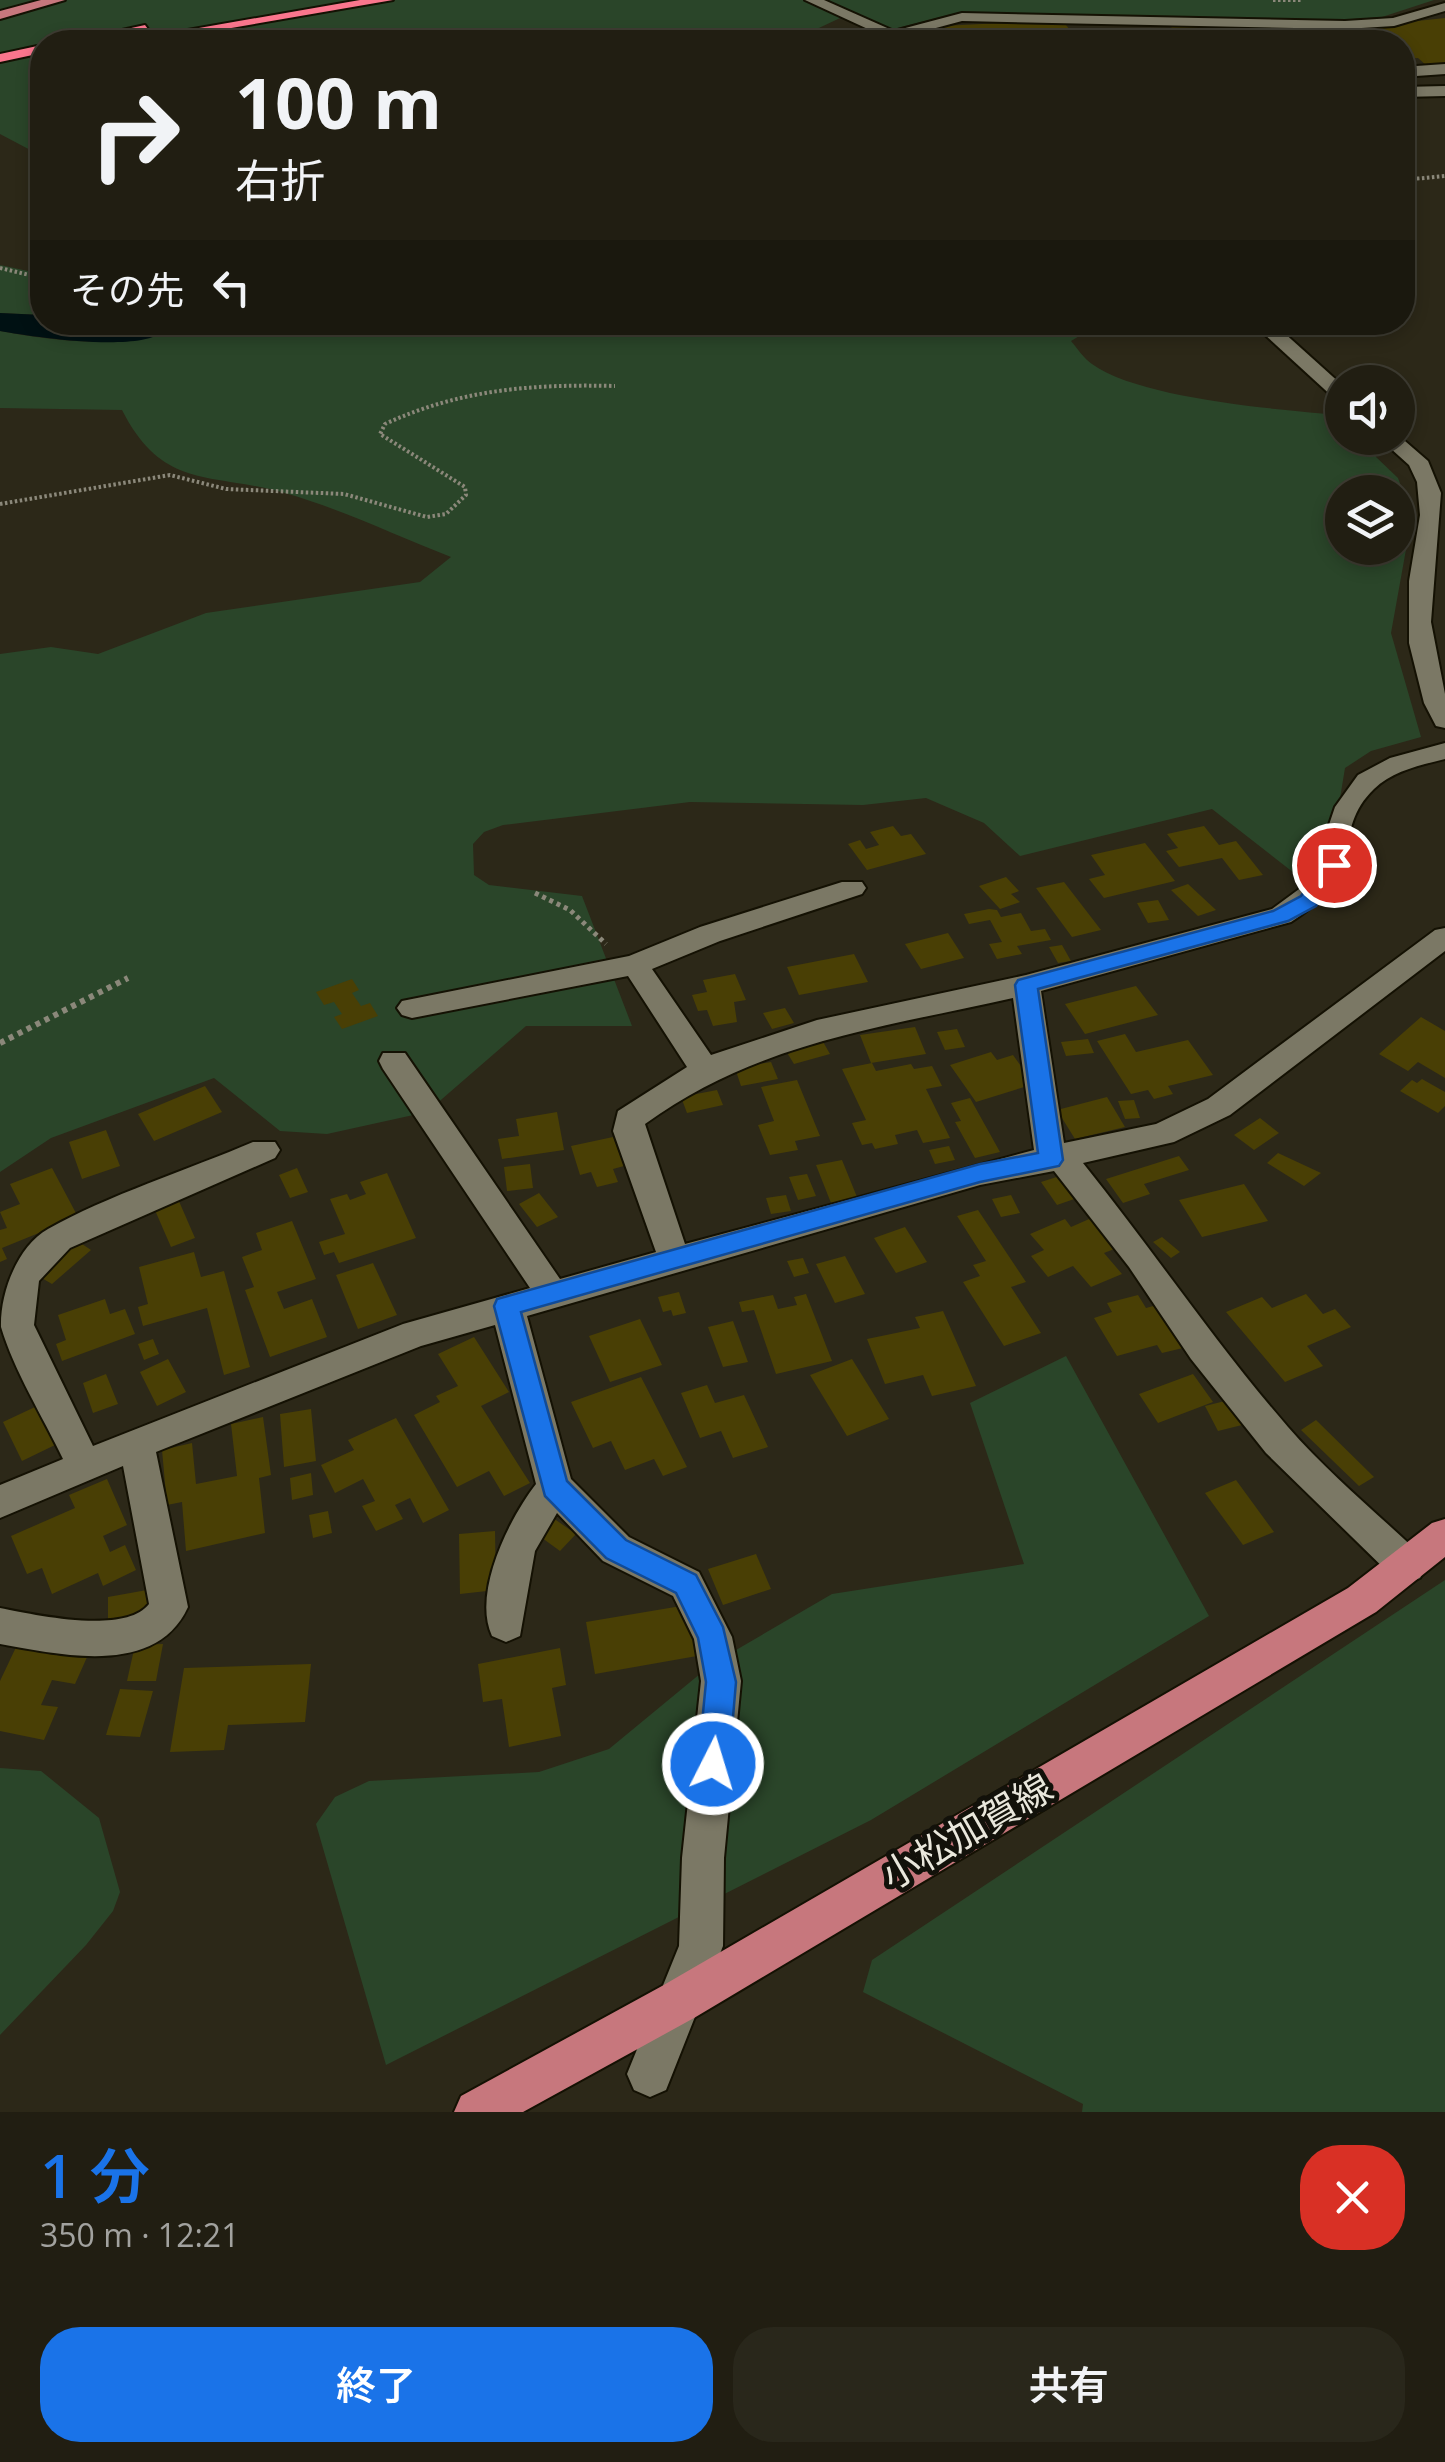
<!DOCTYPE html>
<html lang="ja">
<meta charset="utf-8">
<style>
:root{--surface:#211e12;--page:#29271b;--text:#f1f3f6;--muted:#a2a29f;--line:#3e3c32;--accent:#1a73e8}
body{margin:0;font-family:"Open Sans","Noto Sans JP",sans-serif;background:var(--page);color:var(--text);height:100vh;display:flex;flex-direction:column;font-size:38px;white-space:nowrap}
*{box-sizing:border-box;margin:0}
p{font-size:32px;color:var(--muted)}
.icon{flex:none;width:55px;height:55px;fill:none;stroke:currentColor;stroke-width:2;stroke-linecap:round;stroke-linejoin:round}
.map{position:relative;height:2112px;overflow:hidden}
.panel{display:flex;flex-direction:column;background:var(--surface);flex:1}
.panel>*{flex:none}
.banner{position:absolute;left:30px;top:30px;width:1385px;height:305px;border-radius:40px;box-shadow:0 5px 15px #0003,0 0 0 2px var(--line);background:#211e12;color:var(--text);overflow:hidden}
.buttons{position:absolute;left:1325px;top:365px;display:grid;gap:20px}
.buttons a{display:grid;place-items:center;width:90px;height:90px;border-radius:50%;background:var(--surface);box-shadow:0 5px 15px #0003,0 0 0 2px var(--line);font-size:50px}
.pin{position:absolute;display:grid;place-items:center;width:85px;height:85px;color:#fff;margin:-42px;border:5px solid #fff;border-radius:50%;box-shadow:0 2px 10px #0007}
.me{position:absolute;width:110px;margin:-55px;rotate:5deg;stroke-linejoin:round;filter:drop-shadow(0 0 8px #0008)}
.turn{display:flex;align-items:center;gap:35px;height:210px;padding:0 40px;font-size:45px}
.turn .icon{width:130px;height:130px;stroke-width:2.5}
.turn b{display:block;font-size:70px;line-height:85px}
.then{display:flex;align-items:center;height:95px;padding:0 40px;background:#0003;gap:20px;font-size:38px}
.round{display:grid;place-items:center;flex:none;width:105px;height:105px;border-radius:40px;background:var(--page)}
.headline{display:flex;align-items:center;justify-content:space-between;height:170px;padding:0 40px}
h1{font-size:60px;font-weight:600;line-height:75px;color:var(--accent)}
.button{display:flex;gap:20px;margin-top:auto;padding:20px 40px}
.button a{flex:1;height:115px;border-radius:40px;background:var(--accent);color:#fff;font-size:40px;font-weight:600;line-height:115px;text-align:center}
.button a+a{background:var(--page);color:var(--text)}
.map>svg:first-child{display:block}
</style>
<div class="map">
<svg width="1445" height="2112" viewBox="0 0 1445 2112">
<rect width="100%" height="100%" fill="#2c2818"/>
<g fill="#2a4529" fill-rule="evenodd">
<path d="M0,0H1434L1382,17L1309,22L952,14L890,30L853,12L806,34L767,42H42V169L36,153L0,134Z"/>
<path d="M0,265L42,274V315L0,313Z"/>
<path d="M165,322L1101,323L1071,341C1077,348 1084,359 1092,364C1140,399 1281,410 1342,415V438H1373L1376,457L1398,478L1412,516L1391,633L1421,737L1371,751L1345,768L1330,859L1318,870L1294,873L1212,809L1020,856L984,823L926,798L863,805L690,802L503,825L484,832L473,844L474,875L489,885L582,896L632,1026H526L427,1112L327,1134L280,1131L214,1078L51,1138L0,1172V654L51,647L98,654L206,613L420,582L451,557C397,536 341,509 285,493C212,472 163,491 122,410L0,408V331C50,340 116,350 164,331ZM1342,492H1398V548H1342Z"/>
<path d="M1066,1356L1209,1616L871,1820L386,2065L316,1824L335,1797L369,1781L539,1772L609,1749L712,1664L832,1594L1024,1564L970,1403Z"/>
<path d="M1445,1580V2112H1082L1083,2104L863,1992L872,1960Z"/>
<path d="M0,1768L41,1771L99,1818L120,1892L113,1911L86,1945L0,2035Z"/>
</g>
<path fill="#001113" d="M0,313L42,315V322L165,323L164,331C140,353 33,337 0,331Z"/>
<g fill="#493f05">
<path d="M1445,18V63L1426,65L1418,58L1402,59V42H1054L1051,39L1176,32L1170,26L1230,22L1236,29L1258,27L1269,38L1296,39L1330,37L1324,31Z"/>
<path d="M1062,20L1074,35L951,41L941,26Z"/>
<path d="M893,826L901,836L911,834L926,854L867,870L848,844L860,840L866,849L879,845L870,832Z"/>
<path d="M1204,826L1219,845L1236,841L1263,875L1239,880L1222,858L1179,867L1166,851L1178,848L1167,834Z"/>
<path d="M1145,843L1175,881L1104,898L1089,879L1105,875L1091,855Z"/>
<path d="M1006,877L1019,891L1011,894L1020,902L1000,909L979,886Z"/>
<path d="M1064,882L1101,930L1072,937L1036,888Z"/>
<path d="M1188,884L1216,910L1198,916L1171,890Z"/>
<path d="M1158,900L1169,920L1148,923L1137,903Z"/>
<path d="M989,909L997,910L1001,917L1021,913L1031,931L1045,929L1051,940L1017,946L1022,954L997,959L989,944L1002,942L990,920L969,924L964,914Z"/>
<path d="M948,933L964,958L921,969L905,944Z"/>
<path d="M1062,945L1071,961L1058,963L1049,947Z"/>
<path d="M854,954L868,982L799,995L787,967Z"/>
<path d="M735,974L746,1000L734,1002L737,1022L713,1026L707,1010L698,1011L692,995L707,992L703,980Z"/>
<path d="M352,979L359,990L352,993L361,1006L370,1003L378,1016L342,1029L334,1017L342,1014L334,1002L324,1005L316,992Z"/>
<path d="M1136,986L1158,1015L1085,1034L1065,1004Z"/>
<path d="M785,1008L794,1023L772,1029L763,1013Z"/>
<path d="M1421,1017L1445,1031V1078L1418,1062L1408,1071L1379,1054Z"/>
<path d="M915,1027L926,1054L871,1063L860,1035Z"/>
<path d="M957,1029L965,1047L945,1050L937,1032Z"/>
<path d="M1125,1034L1136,1052L1188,1040L1213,1075L1168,1086L1173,1094L1154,1099L1148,1090L1131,1094L1097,1041Z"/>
<path d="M1088,1039L1094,1053L1066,1056L1061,1042Z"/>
<path d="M822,1040L830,1054L794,1064L786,1051Z"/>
<path d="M991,1052L997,1060L1013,1055L1034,1084L976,1102L950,1065Z"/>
<path d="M771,1062L778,1079L741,1086L735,1068Z"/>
<path d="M872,1063L876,1071L911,1064L914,1069L932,1066L942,1086L926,1089L950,1138L923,1143L917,1130L895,1135L898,1144L875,1149L872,1143L862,1145L852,1123L866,1120L842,1069Z"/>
<path d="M1422,1079L1445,1092V1106L1438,1113L1400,1091L1412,1080L1417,1083Z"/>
<path d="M797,1080L820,1136L795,1141L798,1150L770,1155L758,1125L774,1121L761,1087Z"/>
<path d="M205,1086L222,1112L154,1141L138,1114Z"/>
<path d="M717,1090L723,1105L687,1113L681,1097Z"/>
<path d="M1107,1097L1125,1127L1075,1139L1057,1110Z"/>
<path d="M970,1098L1000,1152L975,1158L955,1122L961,1121L951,1103Z"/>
<path d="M1134,1100L1140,1118L1125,1119L1118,1101Z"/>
<path d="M557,1112L564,1150L502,1159L498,1139L519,1136L516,1119Z"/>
<path d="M1260,1118L1279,1133L1254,1150L1234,1135Z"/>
<path d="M106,1130L120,1166L82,1179L69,1142Z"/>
<path d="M613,1137L624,1166L613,1169L618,1182L597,1187L591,1172L580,1175L571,1146Z"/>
<path d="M949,1146L955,1160L935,1164L929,1150Z"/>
<path d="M1278,1153L1321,1173L1304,1186L1267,1163Z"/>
<path d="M1179,1156L1189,1170L1144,1184L1150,1194L1123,1203L1106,1179Z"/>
<path d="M842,1160L857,1197L831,1203L816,1165Z"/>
<path d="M530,1164L533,1188L507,1191L504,1167Z"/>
<path d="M52,1168L78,1217L2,1248L7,1259L0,1262V1230L7,1228L0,1212L20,1204L10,1184Z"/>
<path d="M297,1168L308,1192L290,1198L279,1175Z"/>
<path d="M387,1173L416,1238L339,1263L334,1252L324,1255L319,1242L345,1234L330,1199L347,1194L350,1200L366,1194L360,1182Z"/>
<path d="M807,1174L816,1196L798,1200L789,1177Z"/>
<path d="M1066,1174L1083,1196L1057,1205L1041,1182Z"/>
<path d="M1244,1184L1268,1221L1202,1237L1179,1200Z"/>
<path d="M539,1193L558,1217L537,1227L519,1204Z"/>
<path d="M786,1195L791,1211L771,1214L766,1198Z"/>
<path d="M1011,1195L1020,1213L1001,1217L992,1199Z"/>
<path d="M178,1199L195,1238L171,1247L154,1208Z"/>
<path d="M978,1210L1026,1282L1011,1287L1041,1333L1004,1346L963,1282L980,1276L973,1265L986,1261L957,1216Z"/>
<path d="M1096,1216L1122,1246L1104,1253L1122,1274L1091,1287L1073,1266L1048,1277L1031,1256L1044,1250L1030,1234L1065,1219L1071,1227Z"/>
<path d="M292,1221L316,1279L277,1292L284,1309L312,1299L327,1337L270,1357L245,1290L254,1287L242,1257L262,1250L256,1233Z"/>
<path d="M905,1227L927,1262L896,1273L874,1238Z"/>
<path d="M1162,1237L1180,1252L1171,1258L1153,1242Z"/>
<path d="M79,1242L91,1250L52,1284L40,1277Z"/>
<path d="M194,1252L201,1277L224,1271L250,1367L224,1375L207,1308L143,1326L138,1307L148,1304L139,1267Z"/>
<path d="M845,1256L865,1294L835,1303L816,1264Z"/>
<path d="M803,1258L809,1273L794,1277L787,1261Z"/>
<path d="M373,1263L397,1315L358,1329L336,1275Z"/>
<path d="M679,1292L686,1313L673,1316L671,1310L663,1312L658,1297Z"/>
<path d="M806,1294L832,1361L776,1374L754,1310L742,1312L739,1302L773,1295L778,1309L797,1305L794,1297Z"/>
<path d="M1306,1294L1323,1314L1335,1309L1351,1327L1307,1346L1323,1366L1285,1382L1226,1312L1262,1297L1272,1308Z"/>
<path d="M1138,1295L1146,1308L1157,1305L1183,1348L1162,1353L1157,1345L1117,1356L1094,1318L1112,1312L1107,1303Z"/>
<path d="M105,1299L110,1314L125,1309L135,1334L62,1361L56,1344L66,1340L58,1315Z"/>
<path d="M943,1311L976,1386L932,1396L923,1375L885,1384L867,1339L920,1328L915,1317Z"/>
<path d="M640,1319L662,1365L610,1382L589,1336Z"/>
<path d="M733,1321L748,1362L723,1367L708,1327Z"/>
<path d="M474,1337L509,1392L481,1406L530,1483L504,1496L489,1471L457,1487L414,1415L440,1402L436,1396L458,1386L438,1354Z"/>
<path d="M153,1339L159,1354L144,1360L138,1344Z"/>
<path d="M168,1359L186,1392L157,1406L140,1372Z"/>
<path d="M852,1359L889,1419L847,1436L810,1375Z"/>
<path d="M106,1374L118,1404L93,1413L83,1383Z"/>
<path d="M1193,1374L1213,1402L1158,1423L1139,1394Z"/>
<path d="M641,1377L687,1467L663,1476L654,1459L625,1470L611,1441L593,1448L571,1402Z"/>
<path d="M707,1385L715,1403L744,1395L768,1447L733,1458L721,1431L700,1438L681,1393Z"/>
<path d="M1229,1400L1242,1425L1218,1431L1205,1406Z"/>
<path d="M35,1407L55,1445L22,1461L3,1422Z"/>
<path d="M311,1409L316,1461L284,1467L280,1414Z"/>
<path d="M263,1417L271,1475L259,1478L265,1533L186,1551L182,1502L167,1505L162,1450L192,1443L196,1484L237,1476L231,1424Z"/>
<path d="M396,1418L449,1510L423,1523L410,1498L395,1505L403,1519L376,1531L362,1506L375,1501L363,1479L335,1493L321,1465L354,1450L348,1440Z"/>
<path d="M1316,1420L1374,1477L1359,1486L1301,1430Z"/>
<path d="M311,1473L313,1495L292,1500L290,1478Z"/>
<path d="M107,1479L127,1525L103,1536L110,1552L125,1545L136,1570L103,1586L98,1573L52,1594L42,1568L27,1574L11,1536L75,1508L69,1495Z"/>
<path d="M1236,1480L1274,1532L1243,1545L1205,1493Z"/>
<path d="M328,1511L332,1533L313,1538L309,1515Z"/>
<path d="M553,1518L576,1534L560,1551L538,1535Z"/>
<path d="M495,1531L496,1590L460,1594L459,1534Z"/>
<path d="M756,1554L771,1589L723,1605L708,1569Z"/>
<path d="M147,1590V1614L108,1621V1597Z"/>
<path d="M687,1605L697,1656L595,1674L586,1622Z"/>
<path d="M18,1643L88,1655L75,1684L52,1680L41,1705L58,1707L44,1740L0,1731V1681Z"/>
<path d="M163,1644L156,1681H127L135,1645Z"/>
<path d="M560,1648L566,1685L552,1688L561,1736L509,1747L502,1699L483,1702L478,1664Z"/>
<path d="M311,1664L305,1722L228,1725L224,1750L170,1752L184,1668Z"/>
<path d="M120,1689L153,1691L140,1737L106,1735Z"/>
</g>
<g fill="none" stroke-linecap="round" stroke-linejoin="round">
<defs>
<g id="minor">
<path d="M805,0H824L894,31L962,13L1345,21L1393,18L1445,3V11L1394,26L1345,29L962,21L906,36L914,42H896Z"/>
<path d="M1445,64V74L1402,77V67Z"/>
<path d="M1445,86V96L1402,97V87Z"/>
<path d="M1251,322H1272L1342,385V401L1335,399Z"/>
<path d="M1398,435L1428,461L1441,493L1431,622L1445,694V728L1436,726L1424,703L1409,643V581L1420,515L1417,482L1409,465L1379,438Z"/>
<path d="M1445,743V759C1421,765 1392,771 1374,789C1330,831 1368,874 1291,922L1041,991L1064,1143L1156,1124L1208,1099L1435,930L1445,928V951L1230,1115L1174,1142L1083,1163C1153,1250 1215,1343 1288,1427C1328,1473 1377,1513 1420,1554L1426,1566L1420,1578L1407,1583L1394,1578L1266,1453L1191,1359L1129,1267L1054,1171L980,1185L527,1316L571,1479L629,1537L699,1572L732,1637L741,1681L724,1858L723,1946L666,2090L650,2097L634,2090L627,2074L679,1946L682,1858L701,1681L694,1639L673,1596L603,1561L557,1513L535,1551L520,1636L506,1642L492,1636C472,1593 509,1519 536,1484L495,1325L421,1346L156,1452L188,1607C156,1677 62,1655 0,1644V1608C35,1615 125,1635 149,1604L123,1466L0,1518V1485L63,1459C43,1417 14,1371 1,1327C0,1292 18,1246 48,1229C106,1196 190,1169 253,1142H275L280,1150L275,1158L70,1248L39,1281L34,1325L93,1446L403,1324L530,1288L383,1069L379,1061L383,1053H405L560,1279L656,1252L613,1131L618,1111L687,1067L628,976L412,1018L402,1015L397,1008L402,1001L629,956L700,927L842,882H862L866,888L862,894L720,941L652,969L711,1055L817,1020L1026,975L1272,909L1310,881L1335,807L1358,775L1390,758ZM1013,998L1034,1150L685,1244L645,1124C758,1042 880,1028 1013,998Z"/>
</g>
<g id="major">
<path d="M41,0H65L0,19V11Z"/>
<path d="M1445,1519V1557L1376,1612L694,2018L523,2112H454L461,2096L662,1986L1348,1588L1432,1523Z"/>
</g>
<g id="highway">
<path d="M360,0H393L150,42H119Z"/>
<path d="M145,25L150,32L95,42H67Z"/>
<path d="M42,45V53L0,62V54Z"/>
</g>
</defs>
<use href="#minor" stroke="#141103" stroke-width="4"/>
<use href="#major" stroke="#141103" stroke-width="4"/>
<use href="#highway" stroke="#141103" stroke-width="4"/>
<g stroke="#8b887a" stroke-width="4" stroke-dasharray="2.5 2.5" stroke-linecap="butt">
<path d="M1273,0H1301"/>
<path d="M1402,180L1445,176"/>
<path d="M0,268L42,278"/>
<path d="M0,504L170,475L226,489L344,494L427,517L446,514L466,495L465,487L380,434L385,424C461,389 533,384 615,386"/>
</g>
<path stroke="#8b887a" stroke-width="5" stroke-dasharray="4 4" stroke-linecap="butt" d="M535,893L570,910L606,944"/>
<path stroke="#8b887a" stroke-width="6" stroke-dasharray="5 5" stroke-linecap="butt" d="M0,1043L128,978"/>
<use href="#minor" fill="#7b7865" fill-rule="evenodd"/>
<use href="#major" fill="#c7777d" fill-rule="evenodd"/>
<use href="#highway" fill="#fa768d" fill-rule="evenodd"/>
</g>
<path fill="#1a73e8" stroke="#114b97" stroke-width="2.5" d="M1334,858L1345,865L1316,906L1288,921L1038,989L1063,1160L1059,1166L980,1182L521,1312L567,1481L626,1540L696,1575L723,1627L736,1682L729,1764L724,1774L713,1779L702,1774L698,1764L706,1682L698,1638L676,1593L606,1558L545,1496L494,1306L497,1299L980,1164L1038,1153L1015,985L1018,980L1273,911L1301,896L1327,860Z"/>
<g text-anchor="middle" stroke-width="10" stroke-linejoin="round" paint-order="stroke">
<g font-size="38" fill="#e9e7dc" stroke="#12110a">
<text transform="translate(967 1832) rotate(-30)" y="13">小松加賀線</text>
</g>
</g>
</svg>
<div class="buttons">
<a><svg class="icon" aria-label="sound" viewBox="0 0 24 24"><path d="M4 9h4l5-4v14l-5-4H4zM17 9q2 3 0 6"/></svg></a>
<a><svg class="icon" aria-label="layers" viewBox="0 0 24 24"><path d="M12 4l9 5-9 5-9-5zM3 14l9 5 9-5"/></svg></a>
</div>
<div class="pin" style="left:1334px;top:865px;background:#d93025"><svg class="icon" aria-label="arrive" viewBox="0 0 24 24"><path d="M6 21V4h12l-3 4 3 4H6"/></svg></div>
<svg class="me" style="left:713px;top:1764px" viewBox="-20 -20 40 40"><circle r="17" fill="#1a73e8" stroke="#fff" stroke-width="3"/><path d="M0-11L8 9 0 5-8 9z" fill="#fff"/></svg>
<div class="banner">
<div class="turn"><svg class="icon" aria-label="right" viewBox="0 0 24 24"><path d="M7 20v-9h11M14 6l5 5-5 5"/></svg><div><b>100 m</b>右折</div></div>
<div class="then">その先<svg class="icon" aria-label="left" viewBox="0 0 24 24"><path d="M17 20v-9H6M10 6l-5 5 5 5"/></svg></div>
</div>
</div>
<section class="panel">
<div class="headline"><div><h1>1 分</h1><p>350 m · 12:21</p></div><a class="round" style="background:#d93025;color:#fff"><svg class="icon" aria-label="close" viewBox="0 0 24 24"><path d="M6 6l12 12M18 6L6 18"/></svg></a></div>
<div class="button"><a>終了</a><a>共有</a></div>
</section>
